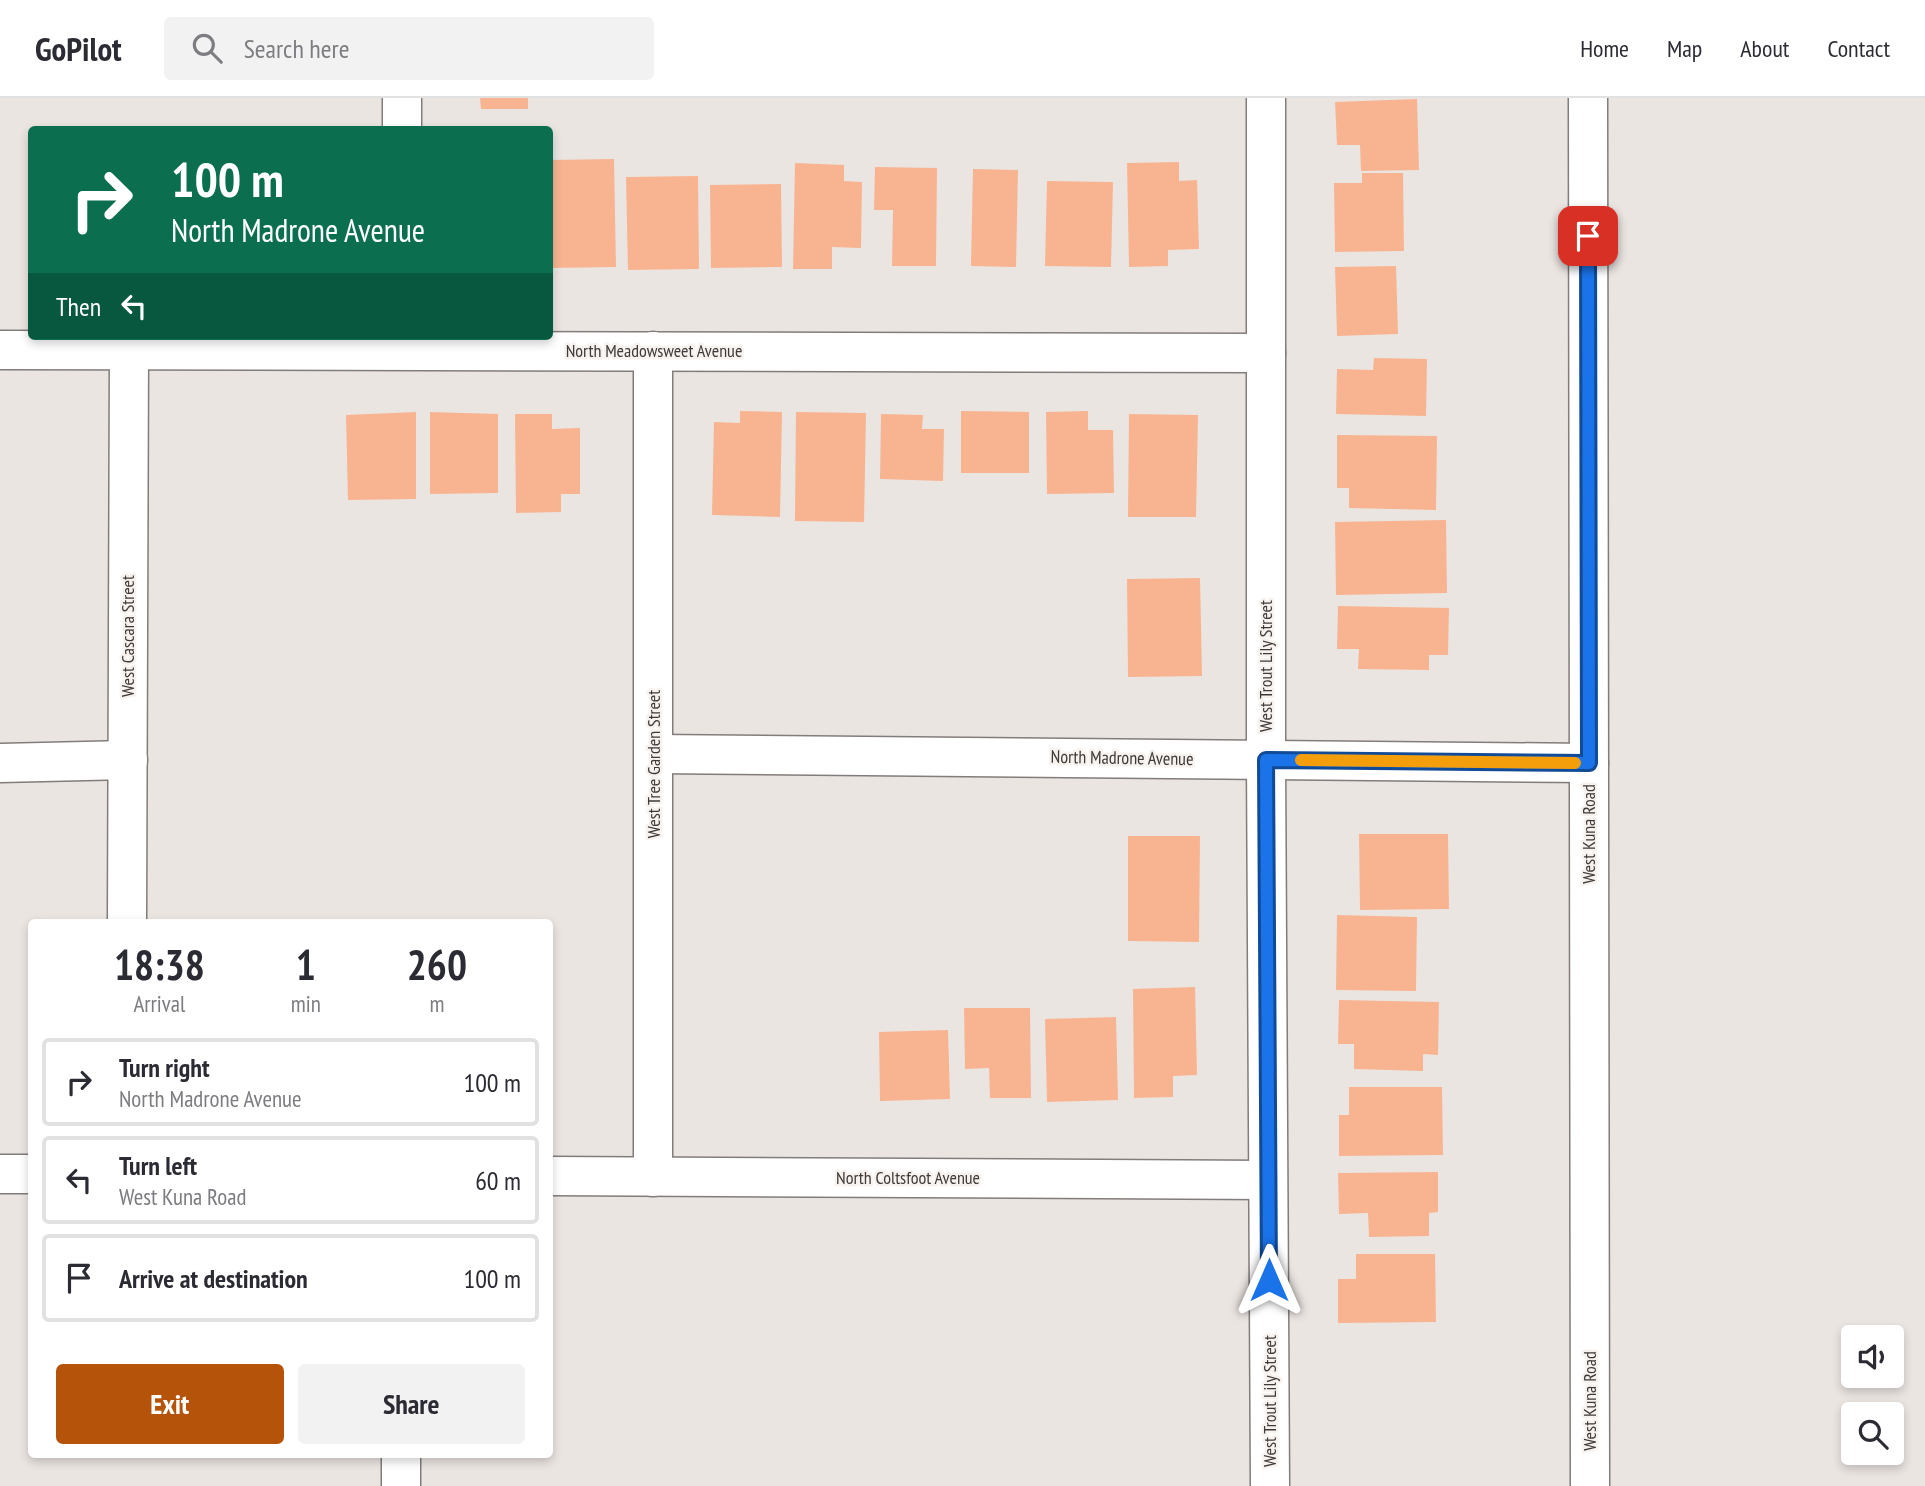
<!DOCTYPE html>
<style>
:root{--surface:#fff;--page:#f2f2f3;--text:#2b2b33;--muted:#7c7c81;--line:#e1e1e2;--accent:#b45309}
body{margin:0;font-family:"PT Sans Narrow",sans-serif;background:var(--page);color:var(--text);height:100vh;display:flex;flex-direction:column;font-size:26px;white-space:nowrap}
*{box-sizing:border-box;margin:0}
p{font-size:23px;color:var(--muted)}
.icon{flex:none;width:38px;height:38px;fill:none;stroke:currentColor;stroke-width:2;stroke-linecap:round;stroke-linejoin:round}
.map{position:relative;flex:1;overflow:hidden}
.sheet{position:absolute;left:28px;top:821px;width:525px;height:539px;display:flex;flex-direction:column;background:var(--surface);border-radius:7px;box-shadow:0 4px 10px #0003}
.sheet>*{flex:none}
.top-card{position:absolute;left:28px;top:28px;width:525px;height:214px;border-radius:7px;box-shadow:0 4px 10px #0003;background:#0b6e4f;color:#fff;overflow:hidden}
.controls{position:absolute;left:1841px;top:1227px;display:grid;gap:14px}
.controls a{display:grid;place-items:center;width:63px;height:63px;border-radius:7px;background:var(--surface);box-shadow:0 4px 10px #0003;font-size:35px}
.pin{position:absolute;display:grid;place-items:center;width:60px;height:60px;color:#fff;margin:-30px;border-radius:14px;box-shadow:0 4px 10px #0006}
.me{position:absolute;width:77px;margin:-38px;rotate:0deg;stroke-linejoin:round;filter:drop-shadow(0 0 5px #0008)}
.turn{display:flex;align-items:center;gap:24px;height:147px;padding:0 28px;font-size:32px}
.turn .icon{width:91px;height:91px;stroke-width:2.5}
.turn b{display:block;font-size:49px;line-height:60px}
.then{display:flex;align-items:center;height:66px;padding:0 28px;background:#0003;gap:14px;font-size:26px}
.eta{display:flex;justify-content:space-evenly;align-items:center;height:119px;text-align:center}
.eta b{font-size:42px;font-weight:600;line-height:49px}
.button{display:flex;gap:14px;margin-top:auto;padding:14px 28px}
.button a{flex:1;height:80px;border-radius:7px;background:var(--accent);color:#fff;font-size:28px;font-weight:600;line-height:80px;text-align:center}
.button a+a{background:var(--page);color:var(--text)}
ul{padding:0;list-style:none}
li{display:flex;align-items:center;gap:21px;height:88px;margin:0 14px 10px;padding:0 14px;border:4px solid var(--line);border-radius:7px}
li div{flex:1}
li b{display:block;font-size:26px}
li em{font-style:normal}
header{display:flex;align-items:center;gap:42px;box-sizing:border-box;height:98px;padding:0 35px;background:var(--surface);border-bottom:2px solid var(--line)}
header strong{font-size:33px}
nav{display:flex;gap:38px;margin-inline-start:auto;font-size:24px}
.search{width:490px;height:63px;background:var(--page);display:flex;align-items:center;gap:18px;box-sizing:border-box;padding:0 24px;border-radius:7px;color:var(--muted);font-size:26px}
.map>svg:first-child{display:block}
</style>
<header>
<strong>GoPilot</strong>
<div class="search"><svg class="icon" aria-label="search" viewBox="0 0 24 24"><circle cx="10" cy="10" r="6"/><path d="M15 15l6 6"/></svg>Search here</div>
<nav><a>Home</a><a>Map</a><a>About</a><a>Contact</a></nav>
</header>
<div class="map">
<svg width="1925" height="1388" viewBox="0 0 1925 1388">
<rect width="100%" height="100%" fill="#ebe5e2"/>
<g fill="#f8b491">
<path d="M480,0H528V11H481Z"/>
<path d="M1417,1L1419,72L1361,73L1360,47H1337L1335,4Z"/>
<path d="M614,61L616,169L550,170V62Z"/>
<path d="M1179,64V83L1197,82L1199,151L1168,152V168L1129,169L1127,65Z"/>
<path d="M795,65L844,67V83L862,84L861,150L832,149V171H793Z"/>
<path d="M875,69L937,70L936,168H892L893,112H874Z"/>
<path d="M973,71L1018,72L1016,169L971,168Z"/>
<path d="M1362,75H1403L1404,153L1335,154L1334,85H1362Z"/>
<path d="M698,78L699,171L628,172L626,79Z"/>
<path d="M1047,83L1113,84L1111,169L1045,168Z"/>
<path d="M781,86L782,169L711,170L710,87Z"/>
<path d="M1396,168L1398,236L1337,238L1335,169Z"/>
<path d="M1374,260L1427,261L1426,318L1336,316L1337,271L1373,272Z"/>
<path d="M740,313L782,314L780,419L712,417L714,324L740,325Z"/>
<path d="M961,313L1029,314V375H961Z"/>
<path d="M1088,313V332H1113L1114,395L1047,396L1046,314Z"/>
<path d="M416,314V401L348,402L346,317Z"/>
<path d="M430,314L498,316V395L430,396Z"/>
<path d="M796,314L866,315L864,424L795,423Z"/>
<path d="M515,316H552V331L580,330V396H561V414L516,415Z"/>
<path d="M881,316L923,317L922,331H944L943,383L880,381Z"/>
<path d="M1129,316L1198,317L1196,419H1128Z"/>
<path d="M1337,337L1437,338L1436,412L1349,410V390H1337Z"/>
<path d="M1446,422L1447,495L1336,497L1335,424Z"/>
<path d="M1200,480L1202,578L1128,579L1127,481Z"/>
<path d="M1338,508L1449,510L1448,557H1429V572L1358,571L1359,551H1337Z"/>
<path d="M1359,736H1448L1449,811L1360,812Z"/>
<path d="M1128,738H1200L1199,844L1128,843Z"/>
<path d="M1337,817L1417,819L1416,893L1336,892Z"/>
<path d="M1195,889L1197,977L1173,978V999L1134,1000L1133,891Z"/>
<path d="M1339,902L1439,904L1438,957L1423,956V973L1354,971V946H1338Z"/>
<path d="M964,910H1030L1031,1000H990L989,970L965,971Z"/>
<path d="M1116,919L1118,1002L1047,1004L1045,921Z"/>
<path d="M948,932L950,1001L880,1003L879,934Z"/>
<path d="M1349,989H1442L1443,1057L1339,1058V1017H1349Z"/>
<path d="M1438,1074V1114L1429,1115V1138L1369,1139L1368,1115L1339,1116L1338,1075Z"/>
<path d="M1356,1156H1435L1436,1224L1338,1225V1181H1356Z"/>
</g>
<g fill="none" stroke-linecap="round" stroke-linejoin="round">
<defs>
<g id="minor">
<path d="M1266,0V662L1270,1388"/>
<path d="M402,32V0"/>
<path d="M0,252L1266,255"/>
<path d="M653,253V1079"/>
<path d="M654,656L1589,665"/>
<path d="M0,665L128,662"/>
<path d="M127,824L129,252"/>
<path d="M0,1076H32"/>
<path d="M550,1078L1267,1082"/>
<path d="M401,1356V1388"/>
</g>
<path id="secondary" d="M1588,0L1590,1388"/>
</defs>
<use href="#minor" stroke="#827c7a" stroke-width="41"/>
<use href="#secondary" stroke="#827c7a" stroke-width="41"/>
<use href="#minor" stroke="#fff" stroke-width="38"/>
<use href="#secondary" stroke="#fff" stroke-width="38"/>
</g>
<g fill="none" stroke-linecap="round" stroke-linejoin="round">
<defs>
<path id="route" d="M1269,1182L1266,662L1589,665L1588,138"/>
</defs>
<use href="#route" stroke="#114b97" stroke-width="18"/>
<use href="#route" stroke="#1a73e8" stroke-width="12"/>
<path stroke="#f59e0b" stroke-width="12" d="M1301,662L1575,665"/>
</g>
<g text-anchor="middle" stroke-width="5" stroke-linejoin="round" paint-order="stroke">
<g font-size="18" fill="#3d3a39" stroke="#f8f2ef">
<text x="654" y="259">North Meadowsweet Avenue</text>
<text transform="translate(128 538) rotate(-90)" y="6">West Cascara Street</text>
<text transform="translate(1266 568) rotate(-90)" y="6">West Trout Lily Street</text>
<text transform="translate(1122 660) rotate(1)" y="6">North Madrone Avenue</text>
<text transform="translate(654 666) rotate(-90)" y="6">West Tree Garden Street</text>
<text transform="translate(1589 736) rotate(-90)" y="6">West Kuna Road</text>
<text x="908" y="1086">North Coltsfoot Avenue</text>
<text transform="translate(1270 1303) rotate(-90)" y="6">West Trout Lily Street</text>
<text transform="translate(1590 1303) rotate(-90)" y="6">West Kuna Road</text>
</g>
</g>
</svg>
<div class="controls">
<a><svg class="icon" aria-label="sound" viewBox="0 0 24 24"><path d="M4 9h4l5-4v14l-5-4H4zM17 9q2 3 0 6"/></svg></a>
<a><svg class="icon" aria-label="search" viewBox="0 0 24 24"><circle cx="10" cy="10" r="6"/><path d="M15 15l6 6"/></svg></a>
</div>
<div class="pin" style="left:1588px;top:138px;background:#d93025"><svg class="icon" aria-label="arrive" viewBox="0 0 24 24"><path d="M6 21V4h12l-3 4 3 4H6"/></svg></div>
<svg class="me" style="left:1269px;top:1182px" viewBox="-20 -20 40 40"><path d="M0-17L14 15 0 8-14 15z" fill="#1a73e8" stroke="#fff" stroke-width="4"/></svg>
<div class="top-card">
<div class="turn"><svg class="icon" aria-label="right" viewBox="0 0 24 24"><path d="M7 20v-9h11M14 6l5 5-5 5"/></svg><div><b>100 m</b>North Madrone Avenue</div></div>
<div class="then">Then<svg class="icon" aria-label="left" viewBox="0 0 24 24"><path d="M17 20v-9H6M10 6l-5 5 5 5"/></svg></div>
</div>
<section class="sheet">
<div class="eta">
<div><b>18:38</b><p>Arrival</p></div>
<div><b>1</b><p>min</p></div>
<div><b>260</b><p>m</p></div>
</div>
<ul>
<li><svg class="icon" aria-label="right" viewBox="0 0 24 24"><path d="M7 20v-9h11M14 6l5 5-5 5"/></svg><div><b>Turn right</b><p>North Madrone Avenue</p></div><em>100 m</em></li>
<li><svg class="icon" aria-label="left" viewBox="0 0 24 24"><path d="M17 20v-9H6M10 6l-5 5 5 5"/></svg><div><b>Turn left</b><p>West Kuna Road</p></div><em>60 m</em></li>
<li><svg class="icon" aria-label="arrive" viewBox="0 0 24 24"><path d="M6 21V4h12l-3 4 3 4H6"/></svg><div><b>Arrive at destination</b></div><em>100 m</em></li>
</ul>
<div class="button"><a>Exit</a><a>Share</a></div>
</section>
</div>
